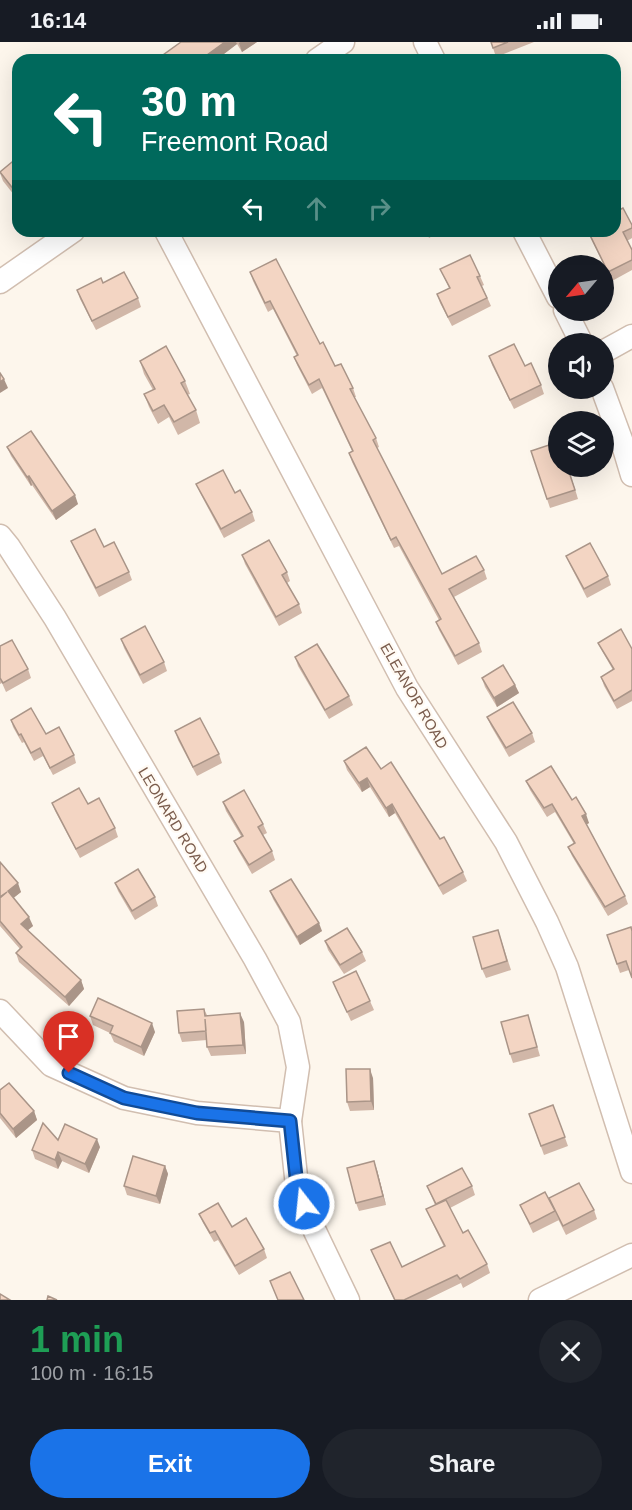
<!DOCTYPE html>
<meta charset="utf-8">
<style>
:root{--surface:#171b24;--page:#20242c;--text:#f1f3f6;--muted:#9ea1a6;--accent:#1a73e8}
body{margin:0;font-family:Helvetica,sans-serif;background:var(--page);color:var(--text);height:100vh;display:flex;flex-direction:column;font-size:22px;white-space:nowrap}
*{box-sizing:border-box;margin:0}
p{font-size:20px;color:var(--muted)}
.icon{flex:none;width:33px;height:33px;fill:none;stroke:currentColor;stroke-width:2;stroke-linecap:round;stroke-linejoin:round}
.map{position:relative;height:1258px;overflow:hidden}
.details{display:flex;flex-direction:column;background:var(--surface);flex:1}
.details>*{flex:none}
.guide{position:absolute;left:12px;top:12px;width:609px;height:183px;border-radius:18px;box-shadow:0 6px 24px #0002;background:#00695c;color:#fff;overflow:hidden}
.needle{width:39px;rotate:241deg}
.tools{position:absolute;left:548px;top:213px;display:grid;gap:12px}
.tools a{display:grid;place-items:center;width:66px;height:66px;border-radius:50%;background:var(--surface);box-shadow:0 6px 24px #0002;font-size:30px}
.pin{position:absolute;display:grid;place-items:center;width:51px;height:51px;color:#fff;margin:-62px -26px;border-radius:50% 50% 50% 0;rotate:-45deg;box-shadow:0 0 6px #0007}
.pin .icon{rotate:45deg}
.me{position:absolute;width:66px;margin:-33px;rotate:344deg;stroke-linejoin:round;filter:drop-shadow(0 0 4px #0008)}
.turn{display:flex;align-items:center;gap:21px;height:126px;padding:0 30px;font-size:27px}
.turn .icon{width:78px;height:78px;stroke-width:2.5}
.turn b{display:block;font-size:42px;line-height:51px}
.lanes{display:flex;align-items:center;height:57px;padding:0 30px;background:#0003;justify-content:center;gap:30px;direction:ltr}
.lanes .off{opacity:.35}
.round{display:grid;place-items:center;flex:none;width:63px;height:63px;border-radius:32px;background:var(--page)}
.head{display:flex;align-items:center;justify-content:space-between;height:102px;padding:0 30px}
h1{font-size:36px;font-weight:800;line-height:45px;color:#1e9e55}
.action{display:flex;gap:12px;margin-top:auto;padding:12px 30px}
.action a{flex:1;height:69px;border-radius:36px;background:var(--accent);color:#fff;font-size:24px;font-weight:800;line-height:69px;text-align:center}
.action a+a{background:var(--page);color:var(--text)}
.status{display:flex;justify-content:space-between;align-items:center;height:42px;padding:0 30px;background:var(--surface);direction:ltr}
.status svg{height:16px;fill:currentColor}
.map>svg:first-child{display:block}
</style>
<div class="status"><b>16:14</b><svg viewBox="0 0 49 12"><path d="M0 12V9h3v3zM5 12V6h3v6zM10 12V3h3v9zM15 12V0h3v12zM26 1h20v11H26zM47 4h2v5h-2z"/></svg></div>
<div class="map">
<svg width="632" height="1258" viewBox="0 0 632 1258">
<rect width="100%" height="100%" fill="#fdf6ec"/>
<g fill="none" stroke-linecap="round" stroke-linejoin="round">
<defs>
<g id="street">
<path d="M425,0L434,18"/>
<path d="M317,18L343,0"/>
<path d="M166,189L407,646L506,800L547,880L567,925L632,1130"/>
<path d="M524,189L558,255"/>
<path d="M0,240L73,189"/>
<path d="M565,268L582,302"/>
<path d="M603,310L632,294"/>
<path d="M602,346L623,403L632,433"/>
<path d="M0,494L9,505L55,576L255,917L289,980L298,1025L290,1079"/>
<path d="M0,969L51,1023L124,1056L197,1071L290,1079L297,1144L311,1181L348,1258"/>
<path d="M540,1258L632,1213"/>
</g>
</defs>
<use href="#street" stroke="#d1beb0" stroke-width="25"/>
<use href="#street" stroke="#fff" stroke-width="22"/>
</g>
<g fill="#d1b7a8">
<path d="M181,0H257L242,10L237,2L216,18H156Z"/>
<path d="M491,0H534L496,15Z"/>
<path d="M18,115V158L3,139L0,131Z"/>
<path d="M632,183V196L627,199L632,208V228L612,239L587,189H615Z"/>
<path d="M426,189H441L429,196Z"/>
<path d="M440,227L480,234L484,243L482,244L491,264L452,284L440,261L437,252L449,246Z"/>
<path d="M250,230L320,302L335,324L353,346L356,355H354L376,396L379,405L377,406L442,532L484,528L487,537L454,555L479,601L482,610L458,623L439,588L436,580L439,578L399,504L394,506L352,420L349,411L352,409L322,346L312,352L297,323L294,315L297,314L273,267L268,270L253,239Z"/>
<path d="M77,248L138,256L141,265L96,288L80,257Z"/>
<path d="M489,314L525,324L541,343L544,352L514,367L492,323Z"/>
<path d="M140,319L185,339L190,352L187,353L196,368L200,381L178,393L169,375L158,382L149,365L144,352L153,348L144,332Z"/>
<path d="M7,405L78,462L56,478L32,443L31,444L11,414Z"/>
<path d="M531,409L568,424L578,457L550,466Z"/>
<path d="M196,442L235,451L252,470L255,479L224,496L200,451Z"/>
<path d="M71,499L104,505L129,530L132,538L99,555L75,508Z"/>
<path d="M242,513L287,530L290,539L287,541L299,562L302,571L279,584L245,522Z"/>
<path d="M566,514L608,534L611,543L587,556L570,523Z"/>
<path d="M121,597L164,620L167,629L143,642L124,606Z"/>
<path d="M598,601L632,607V659L617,667L604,644L601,635L613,628L602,609Z"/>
<path d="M0,604L28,627L31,636L6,650L2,641L0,642Z"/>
<path d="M295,615L349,654L353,663L329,677L298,624Z"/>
<path d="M482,636L515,643L519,651L497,665L485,645Z"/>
<path d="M487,675L532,691L535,700L509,715L491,684Z"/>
<path d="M11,678L46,692L74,713L76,721L53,733L43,714L34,719L24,700L22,701L13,685Z"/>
<path d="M175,689L219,712L222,721L197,734L178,698Z"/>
<path d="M344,719L381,727L440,797L463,830L467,839L443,853L395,771L389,775L370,745L362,750L347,728Z"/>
<path d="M526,739L572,758L589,781L586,783L625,854L628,862L608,874L572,814L568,805L574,802L555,770L547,775L530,748Z"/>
<path d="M223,760L263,782L267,791L263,793L272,809L275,818L252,832L238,808L234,799L241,794L226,769Z"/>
<path d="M52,761L88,762L115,786L118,795L80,816L55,769Z"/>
<path d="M0,820L21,850L13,856L33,884L27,889L81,938L84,947L69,964L19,920L16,911L20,907L0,884Z"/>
<path d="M115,841L155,855L158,864L135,878L118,849Z"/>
<path d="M270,849L322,889L300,903L273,857Z"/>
<path d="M631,885L629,928L620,931L607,893Z"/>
<path d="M498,888L511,928L486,936L482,927Z"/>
<path d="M325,899L362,910L366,919L344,932L328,908Z"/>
<path d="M333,940L370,959L374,968L351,979Z"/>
<path d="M204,967L207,973L244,980L246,1012L211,1014L207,1005V998L182,1000L179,991Z"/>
<path d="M528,973L540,1014L513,1021L510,1012Z"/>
<path d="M90,974L155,990L144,1014L114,1000L110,991L93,983Z"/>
<path d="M373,1036L374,1068L350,1069L347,1060Z"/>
<path d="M0,1048L34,1069L37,1078L16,1096L0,1076Z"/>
<path d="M553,1063L568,1104L544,1113L529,1072Z"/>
<path d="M58,1098L100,1105L89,1131L62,1119L58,1127L35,1117L32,1108Z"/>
<path d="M165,1124L168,1132L160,1162L127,1153L124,1144Z"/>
<path d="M377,1128L386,1163L359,1169L356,1161Z"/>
<path d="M427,1144H472L475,1153L450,1166L463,1191L487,1222L490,1231L463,1246L461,1241L426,1258H394L371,1208L402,1225L444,1205L430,1176L426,1167L435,1163Z"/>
<path d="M551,1162L594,1168L597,1177L566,1193L557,1175L559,1178L533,1191L524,1172L520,1163Z"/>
<path d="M199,1172L232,1185L264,1207L267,1216L239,1233L218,1198L214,1200L203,1181Z"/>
</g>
<g fill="#aa9588">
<path d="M225,0H236L237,2L216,18H200Z"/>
<path d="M240,0H257L242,10L239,1Z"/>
<path d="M235,189H245L237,195Z"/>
<path d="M4,337L8,346L0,351V340Z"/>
<path d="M29,434L32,443L31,444L27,435Z"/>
<path d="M75,453L78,462L56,478L52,469Z"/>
<path d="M515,643L519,651L497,665L494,656Z"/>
<path d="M367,736L370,745L362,750L359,741Z"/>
<path d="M392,762L395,771L389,775L386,766Z"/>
<path d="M586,772L589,781L585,783L582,774Z"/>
<path d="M18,841L21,850L11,858L8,849Z"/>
<path d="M29,875L33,884L24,891L21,882Z"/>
<path d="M319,881L322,889L300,903L297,895Z"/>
<path d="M81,938L84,947L69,964L65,955Z"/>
<path d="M240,971L244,980L246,1012L243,1003Z"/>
<path d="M152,981L155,990L144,1014L141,1005Z"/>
<path d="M370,1027L373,1036L374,1068L371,1059Z"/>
<path d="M34,1069L37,1078L16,1096L13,1087Z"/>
<path d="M97,1097L100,1105L89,1131L85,1122Z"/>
<path d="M58,1110L62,1119L58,1127L55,1118Z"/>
<path d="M374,1119L377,1128L386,1163L383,1154Z"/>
<path d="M165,1124L168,1132L160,1162L156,1154Z"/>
</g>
<g fill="#f3d5c3" stroke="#aa9588" stroke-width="1.5">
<path d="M181,0H225L200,18H156Z"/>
<path d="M491,0H508L493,6Z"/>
<path d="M18,115V153L0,130Z"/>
<path d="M623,166L632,183V186L623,190L632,208V218L608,230L588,189H615V170Z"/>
<path d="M470,213L480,234L477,235L487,256L448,275L437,252L450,246L440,227Z"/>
<path d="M276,217L320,302L323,300L335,324L341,322L353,346L350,347L376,396L373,398L442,532L476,514L484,528L449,547L479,601L455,614L436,580L441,577L396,495L391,498L349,411L353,409L319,337L309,343L294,315L298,313L270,259L265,261L250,230Z"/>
<path d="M124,230L138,256L92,279L77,248L101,236L103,241Z"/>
<path d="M514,302L525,324L531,321L541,343L510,358L489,314Z"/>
<path d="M166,304L185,339L181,341L196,368L174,380L164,363L153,369L144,352L155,347L140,319Z"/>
<path d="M0,331L4,337L0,340Z"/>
<path d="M31,389L75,453L52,469L29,434L27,435L7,405Z"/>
<path d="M558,400V424H567L575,448L547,457L531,409Z"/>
<path d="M223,428L235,451L240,448L252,470L221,487L196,442Z"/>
<path d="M95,487L104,505L114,500L129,530L96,546L71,499Z"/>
<path d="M269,498L287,530L282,533L299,562L276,575L242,513Z"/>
<path d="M590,501L608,534L584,547L566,514Z"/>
<path d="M145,584L164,620L140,633L121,597Z"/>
<path d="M621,587L632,607V648L614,659L601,635L614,627L598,601Z"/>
<path d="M12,598L28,627L3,641L0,636V604Z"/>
<path d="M317,602L349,654L325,668L295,615Z"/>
<path d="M503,623L515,643L494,656L482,636Z"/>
<path d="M513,660L532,691L506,706L487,675Z"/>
<path d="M31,666L46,692L59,685L74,713L50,726L40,706L31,711L21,692L19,693L11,678Z"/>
<path d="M200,676L219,712L193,725L175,689Z"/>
<path d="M366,705L381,727L391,720L440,797L444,795L463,830L439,844L392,762L386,766L367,736L359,741L344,719Z"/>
<path d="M551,724L572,758L576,755L586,772L582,774L625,854L605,865L568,805L575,801L552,762L544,766L526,739Z"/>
<path d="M79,746L88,762L99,756L115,786L76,807L52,761Z"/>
<path d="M244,748L263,782L258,785L272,809L249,823L234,799L243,794L223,760Z"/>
<path d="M0,820L18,841L8,849L29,875L21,882L81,938L65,955L16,911L22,905L0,879V856L7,850L0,855Z"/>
<path d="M138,827L155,855L132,869L115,841Z"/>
<path d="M291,837L319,881L297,895L270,849Z"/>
<path d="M631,885L632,889V936L626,919L617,922L607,893Z"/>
<path d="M347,886L362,910L340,923L325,899Z"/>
<path d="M498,888L507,919L482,927L473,895Z"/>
<path d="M356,929L370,959L347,970L333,940Z"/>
<path d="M98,956L152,981L141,1005L110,991L113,984L90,974Z"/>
<path d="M204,967L205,974L240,971L243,1003L207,1005L205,977L206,989L179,991L177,969Z"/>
<path d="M528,973L537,1005L510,1012L501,980Z"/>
<path d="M346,1027H370L371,1059L347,1060Z"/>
<path d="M9,1041L34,1069L13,1087L0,1071V1048Z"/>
<path d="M553,1063L565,1095L541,1104L529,1072Z"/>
<path d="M43,1081L58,1098L65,1082L97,1097L85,1122L58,1110L55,1118L32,1108Z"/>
<path d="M133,1114L165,1124L156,1154L124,1144Z"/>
<path d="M374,1119L383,1154L356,1161L347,1126Z"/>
<path d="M462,1126L472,1144L436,1162L427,1144Z"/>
<path d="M579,1141L594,1168L563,1184L549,1156Z"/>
<path d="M545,1150L555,1169L530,1182L520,1163Z"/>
<path d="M446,1158L463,1191L468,1188L487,1222L460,1237L457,1233L404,1258H395L371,1208L390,1200L402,1225L445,1204L426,1167Z"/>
<path d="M218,1161L232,1185L246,1176L264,1207L235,1224L215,1189L210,1191L199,1172Z"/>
<path d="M290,1230L304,1258H278L270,1239Z"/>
<path d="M0,1252L10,1258H0Z"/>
<path d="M48,1254L57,1258H47Z"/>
</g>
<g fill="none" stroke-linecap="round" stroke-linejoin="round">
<defs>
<path id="route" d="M69,1031L124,1056L197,1071L290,1079L297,1144L304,1162"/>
</defs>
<use href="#route" stroke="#114b97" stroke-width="15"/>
<use href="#route" stroke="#1a73e8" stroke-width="10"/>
</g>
<g text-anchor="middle" stroke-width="4.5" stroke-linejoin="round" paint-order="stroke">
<g font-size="15" fill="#7a5c4d" stroke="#fffaf3">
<text transform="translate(414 654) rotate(60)" y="5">ELEANOR ROAD</text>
<text transform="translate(173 778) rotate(59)" y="5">LEONARD ROAD</text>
</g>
</g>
</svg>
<div class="tools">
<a><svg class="needle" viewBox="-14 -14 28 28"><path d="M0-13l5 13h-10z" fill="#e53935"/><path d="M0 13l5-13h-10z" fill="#9ea1a6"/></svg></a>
<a><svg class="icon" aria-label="sound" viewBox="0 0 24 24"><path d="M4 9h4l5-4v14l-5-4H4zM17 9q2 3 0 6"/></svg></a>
<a><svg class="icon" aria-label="layers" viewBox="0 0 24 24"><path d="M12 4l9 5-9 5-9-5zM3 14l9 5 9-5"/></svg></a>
</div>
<div class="pin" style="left:69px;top:1031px;background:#d93025"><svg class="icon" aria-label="arrive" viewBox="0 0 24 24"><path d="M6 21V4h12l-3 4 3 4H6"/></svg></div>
<svg class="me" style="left:304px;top:1162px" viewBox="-20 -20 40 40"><circle r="17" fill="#1a73e8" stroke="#fff" stroke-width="3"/><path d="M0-11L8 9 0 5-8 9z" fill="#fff"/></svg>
<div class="guide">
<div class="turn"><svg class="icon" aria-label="left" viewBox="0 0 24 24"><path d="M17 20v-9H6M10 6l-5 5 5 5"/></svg><div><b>30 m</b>Freemont Road</div></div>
<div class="lanes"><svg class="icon" aria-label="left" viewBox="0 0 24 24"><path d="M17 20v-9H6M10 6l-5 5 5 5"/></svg><svg class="icon off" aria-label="ahead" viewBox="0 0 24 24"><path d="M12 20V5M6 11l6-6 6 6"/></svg><svg class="icon off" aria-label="right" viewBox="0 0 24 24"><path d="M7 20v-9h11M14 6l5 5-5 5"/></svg></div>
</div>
</div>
<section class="details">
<div class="head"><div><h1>1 min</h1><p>100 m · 16:15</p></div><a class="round"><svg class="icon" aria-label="close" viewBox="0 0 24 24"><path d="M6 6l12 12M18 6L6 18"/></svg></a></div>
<div class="action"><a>Exit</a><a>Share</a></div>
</section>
